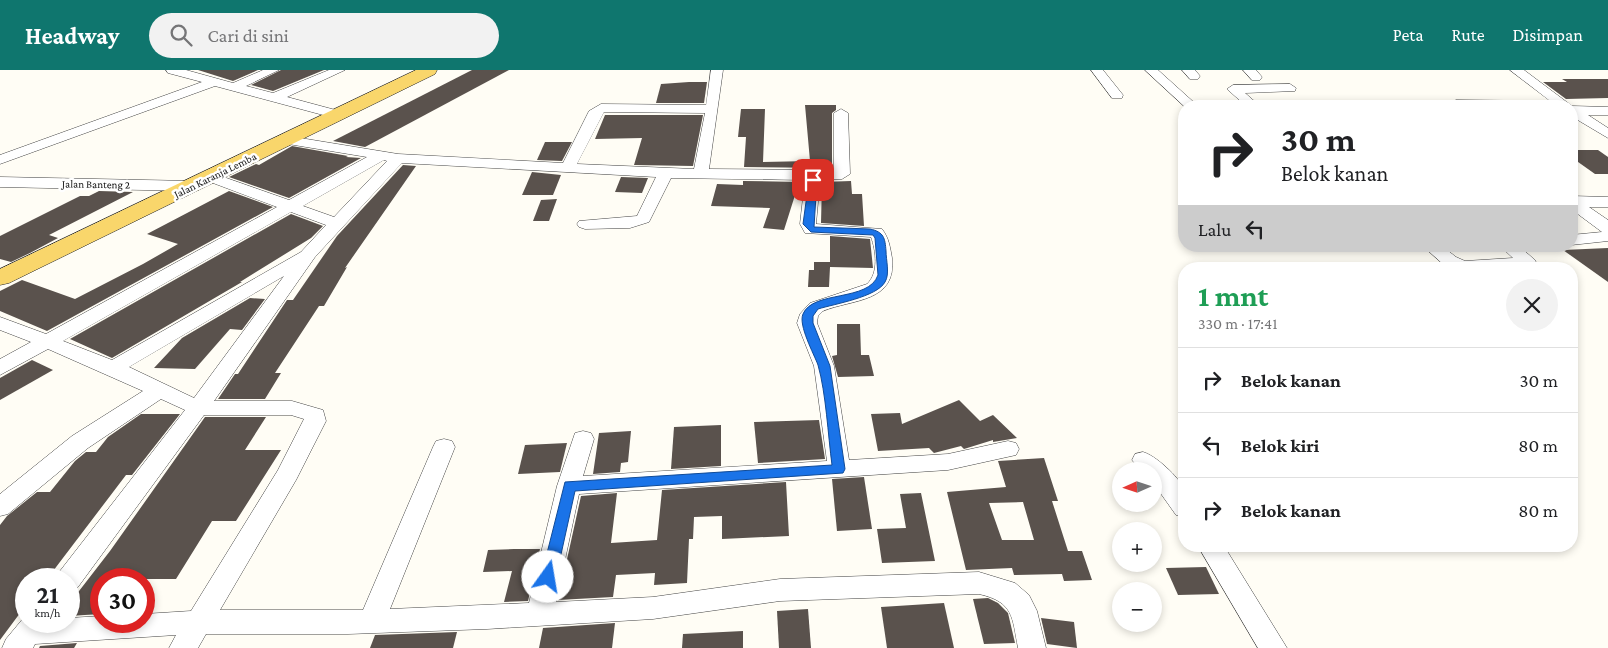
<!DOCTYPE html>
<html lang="id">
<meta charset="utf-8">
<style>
:root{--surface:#fff;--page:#f2f2f2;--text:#202124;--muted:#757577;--line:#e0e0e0;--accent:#0f766e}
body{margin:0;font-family:"Crimson Pro",serif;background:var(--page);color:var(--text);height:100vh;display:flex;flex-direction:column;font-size:19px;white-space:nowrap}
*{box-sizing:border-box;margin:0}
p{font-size:16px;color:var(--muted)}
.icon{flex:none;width:28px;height:28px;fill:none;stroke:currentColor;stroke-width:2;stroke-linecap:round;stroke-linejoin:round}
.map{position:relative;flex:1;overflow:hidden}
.sheet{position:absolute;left:1178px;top:192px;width:400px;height:290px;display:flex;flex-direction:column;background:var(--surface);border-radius:20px;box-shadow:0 2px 8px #0003}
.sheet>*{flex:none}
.guide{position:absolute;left:1178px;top:30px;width:400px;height:152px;border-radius:20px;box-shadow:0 2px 8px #0003;background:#fff;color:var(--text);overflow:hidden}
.needle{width:32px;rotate:267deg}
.fabs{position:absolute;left:1112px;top:392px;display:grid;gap:10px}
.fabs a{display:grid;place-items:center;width:50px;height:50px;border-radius:50%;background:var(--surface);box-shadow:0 2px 8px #0003;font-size:25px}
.speed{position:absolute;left:15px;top:498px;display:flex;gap:10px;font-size:25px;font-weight:700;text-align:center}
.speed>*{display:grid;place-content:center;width:65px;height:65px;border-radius:50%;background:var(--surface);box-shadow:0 2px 8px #0003;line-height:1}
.speed small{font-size:12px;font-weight:400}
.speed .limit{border:8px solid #d22;background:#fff;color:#111}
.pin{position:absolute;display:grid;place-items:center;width:42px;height:42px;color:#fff;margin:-21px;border-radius:10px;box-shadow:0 2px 8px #0006}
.me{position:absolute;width:55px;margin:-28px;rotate:13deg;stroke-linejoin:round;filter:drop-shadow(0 0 4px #0008)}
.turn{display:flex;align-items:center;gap:18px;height:105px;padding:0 20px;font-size:22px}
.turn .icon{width:65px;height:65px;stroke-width:2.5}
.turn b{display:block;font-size:35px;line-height:42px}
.then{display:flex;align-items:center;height:48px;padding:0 20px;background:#0003;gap:10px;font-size:19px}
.round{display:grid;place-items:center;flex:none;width:52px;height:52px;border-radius:26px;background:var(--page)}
.head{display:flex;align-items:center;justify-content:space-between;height:85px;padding:0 20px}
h1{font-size:30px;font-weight:700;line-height:38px;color:#1e9e55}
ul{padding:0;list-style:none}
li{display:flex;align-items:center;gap:15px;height:65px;padding:0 20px;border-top:1px solid var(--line)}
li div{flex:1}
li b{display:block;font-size:19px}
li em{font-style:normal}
header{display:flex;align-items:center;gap:30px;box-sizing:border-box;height:70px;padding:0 25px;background:var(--accent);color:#fff}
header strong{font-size:24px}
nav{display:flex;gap:28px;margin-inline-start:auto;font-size:18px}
.search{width:350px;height:45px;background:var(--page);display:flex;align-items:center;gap:12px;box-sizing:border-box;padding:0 18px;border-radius:28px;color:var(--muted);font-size:19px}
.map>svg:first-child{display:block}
</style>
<header>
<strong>Headway</strong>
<div class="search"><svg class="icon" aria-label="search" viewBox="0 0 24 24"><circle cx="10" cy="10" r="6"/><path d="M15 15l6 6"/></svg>Cari di sini</div>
<nav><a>Peta</a><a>Rute</a><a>Disimpan</a></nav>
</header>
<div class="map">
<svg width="1608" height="578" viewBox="0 0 1608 578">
<rect width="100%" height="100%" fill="#fffdf5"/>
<g fill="#5a524d" fill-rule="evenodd">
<path d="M198,0H258L233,11Z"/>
<path d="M281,0H324L273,21L251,15Z"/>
<path d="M472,0H509L365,77L333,71Z"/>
<path d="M1562,9H1608V28L1566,29L1543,12H1567Z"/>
<path d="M689,12H707L704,33H656L661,14Z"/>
<path d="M805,35H836V40L832,43V98L744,97L746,67H738L741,39H765L763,92L810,91Z"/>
<path d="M605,45H703L693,96L634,95L642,68L595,69Z"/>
<path d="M545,72H572L562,91L537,90Z"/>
<path d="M292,76L348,86L346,87L361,88L289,128L229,107L256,94L259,95Z"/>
<path d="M1571,80H1598L1608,87V104H1595L1571,87Z"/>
<path d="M403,95L416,96L345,198L347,197L324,236H319L275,303H281L265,329H218L235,304H238L287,230H293L337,166Z"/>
<path d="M532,102L561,105L553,125H522Z"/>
<path d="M621,107L648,108L642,123L615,122Z"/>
<path d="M743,111L803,112L802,122H796L784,160L763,158L770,138L711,136L717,114L743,115Z"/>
<path d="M851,111L852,124H862L864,156L821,153L822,112Z"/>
<path d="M99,121L133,122L49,165L58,168L30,183L11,192L0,189V166L80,126H89Z"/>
<path d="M229,121L273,137L47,261L0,241V221L22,210L75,229L143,194L178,174L147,164Z"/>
<path d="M557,129L549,151H533L541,130Z"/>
<path d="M291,144L323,156L311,168L240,212H242L112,288L70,269Z"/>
<path d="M830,166L870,169L873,198L830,197L829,217H808L809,200H814V192H830Z"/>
<path d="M1608,178V212L1563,180Z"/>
<path d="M250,228L265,229L242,260L230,259L195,299L154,298L182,268Z"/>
<path d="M837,254H860L861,285H869L874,306L838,307L832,286L837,285Z"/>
<path d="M32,290L53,300L0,330V308Z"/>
<path d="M959,330L980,351L993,345L1017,368L993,372V370L964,379L961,376L934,383L929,378L878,381L871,344L900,343L902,354Z"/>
<path d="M141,344H180L132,405H126L47,509H26V535L0,570V455L7,446L37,422H50L75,391L86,382H96L108,367Z"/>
<path d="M205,347H266L245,380H281L236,451H212L176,509H101V544L69,546V534L110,481Z"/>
<path d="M819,350L825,389L758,393L754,352Z"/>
<path d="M721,355V396L671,399L674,357Z"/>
<path d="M631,361L628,392L621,393L620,402L593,404L599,363Z"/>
<path d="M567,373L560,402L518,404L525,375Z"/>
<path d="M1044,388L1058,431H1052L1068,481H1082L1092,510L1064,511L1062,504L1014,505L1012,498L966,500L947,422L1006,417L998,391ZM1023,432L1034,470H1002L989,433Z"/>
<path d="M864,407L872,459L837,461L832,409Z"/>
<path d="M786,412L789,466L722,469V446L694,447L693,469H689L687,513L654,515L655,503L616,505L613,527L558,530L581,426L617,423L611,473L657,470L662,420Z"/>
<path d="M921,423L935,491L882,493L877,459L906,458L900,424Z"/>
<path d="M514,479H540L528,531L504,532L512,501L483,502L488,480Z"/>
<path d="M1206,497L1219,524L1178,525L1166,498Z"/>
<path d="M988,528L998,533L1008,543L1015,573L984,574L973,529Z"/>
<path d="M944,533L954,578H887L881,537Z"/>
<path d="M808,539L811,578H779L777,541Z"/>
<path d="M1041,548L1074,552L1077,578L1047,574Z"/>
<path d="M615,553L612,578H539L543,558Z"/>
<path d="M743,561V578H682L683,564Z"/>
<path d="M457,562L453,578H370L375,565Z"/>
<path d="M77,573L74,578H39L40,576Z"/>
</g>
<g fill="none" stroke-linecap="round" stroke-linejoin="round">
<defs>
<g id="minor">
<path d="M166,0H186L233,13L263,0H279L246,16L273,23L329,0H345L287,27L343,42L345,45L338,49L215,16L0,94V85L202,12L168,3Z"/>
<path d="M711,0H723L709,99L834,100V43L841,39L848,43L850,104L842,109L820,110L816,154L882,159C889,168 890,177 892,188C897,233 852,229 823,241L818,246L817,253L834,296L849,390L948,384L1008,371L1016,373L1019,379L1016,385L948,400L579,424L556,532L653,527L780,509L979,502L1015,513L1029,525L1037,541L1046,578H1018C1012,547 1014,532 979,524L780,531L653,549L487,559L348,564H206L198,578H169L176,565L35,574L33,578H2L6,569L26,545V551H69V548L101,546V551H144V544L191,541L278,400L304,349L291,345H204L78,517L69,520V509H56L60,501L185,340L161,329L88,378L8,444L0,446V424L72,366L143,321L48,279L0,305V289L31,272L0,260V247L46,264L277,137L205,110L202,107L205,104H215L289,130L367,87L288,74L283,73L281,70L283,67L288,66L398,84L563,93L589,41L601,34L706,35ZM604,42L705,43L694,99L577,94ZM384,90L387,91L334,147L303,136ZM402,93L656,107L637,146L579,151L577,154L579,157L585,159L630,158L649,152L671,108L805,110L800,154L805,163L871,167C876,181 879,203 867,214L810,233L800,244L797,253L814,296L827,391L583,406L594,369L591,363L583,361L575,363L557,416L529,533L390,539L455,377L452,371L444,369L436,371L433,377L363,540H220L296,410L326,351L323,340L292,331H214L315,187ZM291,142L326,155L301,182L112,290L63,271ZM284,206L194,328L129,297Z"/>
<path d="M1091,0H1103L1123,25L1122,28H1112Z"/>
<path d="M1145,0H1158L1198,36H1184Z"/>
<path d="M1182,0H1195L1200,6L1198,9H1190Z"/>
<path d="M1243,0H1256L1262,7L1260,10H1252Z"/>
<path d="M1510,0H1524L1572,36L1608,37V45H1588L1608,58V68L1571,46V36H1451L1449,34L1456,30L1550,31Z"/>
<path d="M1290,14L1296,18L1295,21L1245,23L1260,36H1246L1227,19L1233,15Z"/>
<path d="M0,107L192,111L200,116L192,121L0,117Z"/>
<path d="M1571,126L1608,127V137H1589L1608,150V171L1571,175V165L1602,162L1571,139Z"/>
<path d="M1423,176H1442L1456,187L1465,191L1513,188L1500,176H1519L1536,191L1532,197L1526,198L1454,199L1444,195Z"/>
<path d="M1143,382C1155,385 1179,407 1184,419C1186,426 1184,439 1184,447L1176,445L1154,414V401H1141L1132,390L1135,384Z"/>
<path d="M1198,476H1224L1287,578H1258Z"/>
</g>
<path id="primary" d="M416,0H437L435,4L9,213L0,215V199Z"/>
</defs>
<use href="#minor" stroke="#444" stroke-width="1"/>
<use href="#primary" stroke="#222" stroke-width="1"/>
<use href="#minor" fill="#fff" fill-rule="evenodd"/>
<use href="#primary" fill="#f9d66b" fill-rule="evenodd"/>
</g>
<path fill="#1a73e8" stroke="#114b97" d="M813,107L817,110L814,157L870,159C884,162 885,168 886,181C886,190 890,204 885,212C877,227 834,234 818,239L813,246V253L830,296L845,399L843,403L575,421L556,507L554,512L548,513L543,512L541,507L565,412L832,395C828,365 826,323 818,295C814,284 798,255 803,244C813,220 869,232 878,205L875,168L873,165L811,162L803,154L809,110Z"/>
<g text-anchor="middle" stroke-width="5" stroke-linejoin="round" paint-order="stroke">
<g font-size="11" fill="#111" stroke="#fff">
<text transform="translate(215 105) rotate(-26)" y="4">Jalan Karanja Lemba</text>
<text transform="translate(96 114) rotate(1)" y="4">Jalan Banteng 2</text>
</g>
</g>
</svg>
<div class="fabs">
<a><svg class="needle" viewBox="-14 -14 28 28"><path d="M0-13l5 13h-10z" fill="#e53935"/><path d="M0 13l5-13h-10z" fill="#757577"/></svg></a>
<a>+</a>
<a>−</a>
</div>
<div class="speed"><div>21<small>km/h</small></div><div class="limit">30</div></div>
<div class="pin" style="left:813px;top:110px;background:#d93025"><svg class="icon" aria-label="arrive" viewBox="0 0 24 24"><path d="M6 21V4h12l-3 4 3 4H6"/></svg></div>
<svg class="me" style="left:548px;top:507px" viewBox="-20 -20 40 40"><circle r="19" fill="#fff"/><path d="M0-13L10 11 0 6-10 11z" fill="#1a73e8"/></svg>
<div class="guide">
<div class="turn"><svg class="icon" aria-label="right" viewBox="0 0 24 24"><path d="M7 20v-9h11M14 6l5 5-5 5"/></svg><div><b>30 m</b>Belok kanan</div></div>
<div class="then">Lalu<svg class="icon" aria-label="left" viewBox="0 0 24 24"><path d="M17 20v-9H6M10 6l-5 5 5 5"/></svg></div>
</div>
<section class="sheet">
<div class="head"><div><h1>1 mnt</h1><p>330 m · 17:41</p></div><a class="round"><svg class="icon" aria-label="close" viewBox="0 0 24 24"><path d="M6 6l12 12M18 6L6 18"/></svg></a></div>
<ul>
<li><svg class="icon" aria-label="right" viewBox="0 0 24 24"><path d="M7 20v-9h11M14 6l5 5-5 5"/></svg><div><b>Belok kanan</b></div><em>30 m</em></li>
<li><svg class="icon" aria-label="left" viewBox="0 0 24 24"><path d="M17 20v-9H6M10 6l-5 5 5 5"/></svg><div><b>Belok kiri</b></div><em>80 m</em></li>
<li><svg class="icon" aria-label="right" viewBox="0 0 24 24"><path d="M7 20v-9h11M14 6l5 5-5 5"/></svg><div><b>Belok kanan</b></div><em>80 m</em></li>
</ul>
</section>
</div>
